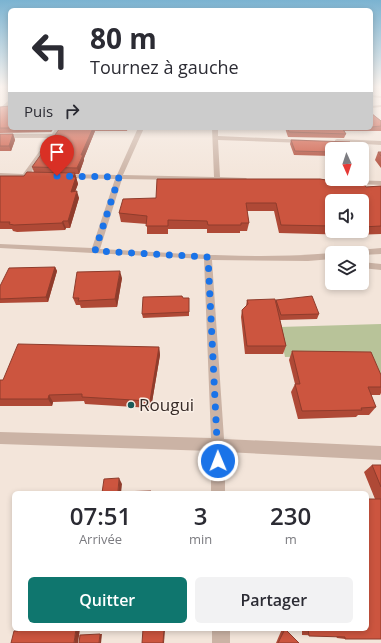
<!DOCTYPE html>
<html lang="fr">
<meta charset="utf-8">
<style>
:root{--surface:#fff;--page:#f2f2f3;--text:#2b2b33;--muted:#7c7c81;--accent:#0f766e}
body{margin:0;font-family:"Open Sans",sans-serif;background:var(--page);color:var(--text);height:100vh;display:flex;flex-direction:column;font-size:15px;white-space:nowrap}
*{box-sizing:border-box;margin:0}
p{font-size:13px;color:var(--muted)}
.icon{flex:none;width:22px;height:22px;fill:none;stroke:currentColor;stroke-width:2;stroke-linecap:round;stroke-linejoin:round}
.map{position:relative;flex:1;overflow:hidden}
.drawer{position:absolute;left:12px;top:491px;width:357px;height:140px;display:flex;flex-direction:column;background:var(--surface);border-radius:6px;box-shadow:0 2px 6px #0003}
.drawer>*{flex:none}
.banner{position:absolute;left:8px;top:8px;width:365px;height:122px;border-radius:6px;box-shadow:0 2px 6px #0003;background:#fff;color:var(--text);overflow:hidden}
.needle{width:26px;rotate:177deg}
.controls{position:absolute;left:325px;top:142px;display:grid;gap:8px}
.controls a{display:grid;place-items:center;width:44px;height:44px;border-radius:6px;background:var(--surface);box-shadow:0 2px 6px #0003;font-size:20px}
.pin{position:absolute;display:grid;place-items:center;width:34px;height:34px;color:#fff;margin:-41px -17px;border-radius:50% 50% 50% 0;rotate:-45deg;box-shadow:0 0 4px #0007}
.pin .icon{rotate:45deg}
.me{position:absolute;width:44px;margin:-22px;rotate:359deg;stroke-linejoin:round;filter:drop-shadow(0 0 3px #0008)}
.turn{display:flex;align-items:center;gap:14px;height:84px;padding:0 16px;font-size:18px}
.turn .icon{width:52px;height:52px;stroke-width:2.5}
.turn b{display:block;font-size:28px;line-height:34px}
.then{display:flex;align-items:center;height:38px;padding:0 16px;background:#0003;gap:8px;font-size:15px}
.eta{display:flex;justify-content:space-evenly;align-items:center;height:68px;text-align:center}
.eta b{font-size:24px;font-weight:600;line-height:28px}
.action{display:flex;gap:8px;margin-top:auto;padding:8px 16px}
.action a{flex:1;height:46px;border-radius:6px;background:var(--accent);color:#fff;font-size:16px;font-weight:600;line-height:46px;text-align:center}
.action a+a{background:var(--page);color:var(--text)}
.map>svg:first-child{display:block}
</style>
<div class="map">
<svg width="381" height="643" viewBox="0 0 381 643">
<rect width="100%" height="100%" fill="#f3e5da"/>
<path fill="#b8c399" d="M381,324V389L329,356L285,357L279,327Z"/>
<g fill="none" stroke-linecap="round" stroke-linejoin="round">
<g fill="#cbb3a5" fill-rule="evenodd">
<path d="M371,95L381,96V98L371,97Z"/>
<path d="M8,101H10V104L4,110H0V108Z"/>
<path d="M381,105V107L371,108V106Z"/>
<path d="M56,128H62L30,174L40,175V177H0V173L23,174L49,138H0V134H52Z"/>
<path d="M138,128H144L123,175L214,177L212,128H218V136L307,140V142L305,143L218,140L220,177L246,178L247,179L244,181L122,179L100,249C177,253 255,260 332,253V259L308,261L212,260L224,439L381,446V460L225,452V493H211V451L0,444V432L211,438L204,259L0,248V244L92,248L115,179L62,178L59,176L62,174L117,175Z"/>
<path d="M337,139L381,141V145L335,142V140Z"/>
<path d="M314,179L381,181V185L312,182V180Z"/>
<path d="M381,248V254L362,255V253H355L359,250Z"/>
<path d="M362,262L381,264V270L362,268Z"/>
<rect x="212" y="629" width="18" height="14"/>
</g>
</g>
<g fill="#af4936" fill-rule="evenodd">
<path d="M10,106V128H54L51,132L0,133V107Z"/>
<path d="M371,113L381,121V131H344L346,134L344,138L288,137L285,128H371Z"/>
<path d="M60,128H128L127,131H95L84,158V160L79,174H75L78,184L75,191L79,198L70,228H66L65,230L17,232L13,231L12,229H0V176H24L34,172L32,167Z"/>
<path d="M0,134H13L15,140L11,151H0Z"/>
<path d="M291,140L332,149V156L294,155L290,144Z"/>
<path d="M378,152H381V168L375,160Z"/>
<path d="M327,183L366,187L381,186V234L353,235L279,233L274,211H247L249,223L247,231H240V233H207V229H168V234H147V224L121,222L119,213L156,198ZM332,201H362V231H332Z"/>
<path d="M55,267L57,271L48,302L0,303V286Z"/>
<path d="M122,278L117,307L81,308L80,305H76L73,298Z"/>
<path d="M183,298H189V316L143,318L142,314Z"/>
<path d="M247,300L276,302V300L319,314L317,319L280,320L286,346L283,354H245L241,317L242,310L246,306Z"/>
<path d="M159,347L160,355L151,408L85,404L84,401L53,402L52,406H0V381Z"/>
<path d="M292,351L381,375V393L380,395H371L376,407L369,415H358L356,417L298,419L291,392L295,384L289,360Z"/>
<path d="M372,465H381V639H345L337,638L336,636L302,635V629H367L375,499L364,472Z"/>
<path d="M282,629H285L299,643H276Z"/>
</g>
<g fill="#8f3c2c">
<path d="M50,128H54L51,132Z"/>
<path d="M93,128H94L95,131L84,158V160L79,174L77,168L81,155Z"/>
<path d="M13,134L15,140L11,151L9,146Z"/>
<path d="M75,173L78,184L73,198L71,192L73,177Z"/>
<path d="M77,191L79,198L70,228L68,221Z"/>
<path d="M63,221L66,228L65,230L62,223Z"/>
<path d="M55,267L57,271L48,302L46,297Z"/>
<path d="M120,271L122,278L117,307L115,299Z"/>
<path d="M159,347L160,355L151,408L150,401Z"/>
<path d="M49,395L53,402L52,406L48,399Z"/>
<path d="M119,478L122,484L121,493L118,492Z"/>
<path d="M76,629H80L78,643H74Z"/>
<path d="M164,629H165L164,643H163Z"/>
<path d="M100,634H102L101,643H99Z"/>
</g>
<g fill="#cc553f" stroke="#8f3c2c">
<path d="M10,106V128H0V107Z"/>
<path d="M371,113L381,121V126L371,127Z"/>
<path d="M60,128H93L81,155H83L77,168L32,167Z"/>
<path d="M288,128H342L346,134L289,132Z"/>
<path d="M0,134H13L9,146H0Z"/>
<path d="M291,140L350,142L355,149H332V152L295,151Z"/>
<path d="M378,152H381V156Z"/>
<path d="M27,172L75,173L73,177H76L71,192L77,191L68,221H63L62,223L14,225L9,224L10,222H0V176H24Z"/>
<path d="M157,179H320L326,180L327,183H363L366,187L381,186V226L362,227V201H332V226L281,225L276,203H246L249,223H241V225H208L207,221L168,220V226H146L147,216L119,213L123,199L156,198Z"/>
<path d="M55,267L46,297L0,299V286L9,268Z"/>
<path d="M120,271L115,299L78,301L79,298H73L77,272Z"/>
<path d="M182,296L183,298H189V312L142,314L143,297Z"/>
<path d="M312,296L319,314L281,315L276,300Z"/>
<path d="M275,299L286,346H247L242,310L248,304L247,300Z"/>
<path d="M18,344L159,347L150,401L82,397V394L49,395L48,399H0V380H3Z"/>
<path d="M292,351L371,352L381,375V387H368L376,407L361,408L362,410L302,411L295,384H300Z"/>
<path d="M372,465H381V487Z"/>
<path d="M119,478L118,492L151,491V493H102L104,479Z"/>
<path d="M367,499H381V639H345V637L309,636L308,629H367Z"/>
<path d="M18,629H76L74,643H11L14,631H18Z"/>
<path d="M143,629H164L163,643H142Z"/>
<path d="M285,629L299,643H278Z"/>
<path d="M100,634L99,643H79L80,635Z"/>
</g>
<linearGradient id="sky" x2="0" y2="1"><stop stop-color="#7bb3d1"/><stop offset="0.49" stop-color="#faf3ee"/><stop offset="1" stop-color="#faf3ee" stop-opacity="0"/></linearGradient>
<rect width="381" height="177" fill="url(#sky)"/>
<g fill="none" stroke-linecap="round" stroke-linejoin="round">
<path stroke="#1a73e8" stroke-width="7" stroke-dasharray="0 12.6" d="M57,176L119,177L95,251L208,257L218,461"/>
</g>
<circle fill="#1a5a59" stroke="#faefe6" stroke-width="1.5" cx="131" cy="405" r="4"/>
<g text-anchor="middle" stroke-width="3" stroke-linejoin="round" paint-order="stroke">
<g font-size="17" fill="#372b27" stroke="#faefe6" text-anchor="start">
<text x="139" y="411">Rougui</text>
</g>
</g>
</svg>
<div class="controls">
<a><svg class="needle" viewBox="-14 -14 28 28"><path d="M0-13l5 13h-10z" fill="#e53935"/><path d="M0 13l5-13h-10z" fill="#7c7c81"/></svg></a>
<a><svg class="icon" aria-label="sound" viewBox="0 0 24 24"><path d="M4 9h4l5-4v14l-5-4H4zM17 9q2 3 0 6"/></svg></a>
<a><svg class="icon" aria-label="layers" viewBox="0 0 24 24"><path d="M12 4l9 5-9 5-9-5zM3 14l9 5 9-5"/></svg></a>
</div>
<div class="pin" style="left:57px;top:176px;background:#d93025"><svg class="icon" aria-label="arrive" viewBox="0 0 24 24"><path d="M6 21V4h12l-3 4 3 4H6"/></svg></div>
<svg class="me" style="left:218px;top:461px" viewBox="-20 -20 40 40"><circle r="17" fill="#1a73e8" stroke="#fff" stroke-width="3"/><path d="M0-11L8 9 0 5-8 9z" fill="#fff"/></svg>
<div class="banner">
<div class="turn"><svg class="icon" aria-label="left" viewBox="0 0 24 24"><path d="M17 20v-9H6M10 6l-5 5 5 5"/></svg><div><b>80 m</b>Tournez à gauche</div></div>
<div class="then">Puis<svg class="icon" aria-label="right" viewBox="0 0 24 24"><path d="M7 20v-9h11M14 6l5 5-5 5"/></svg></div>
</div>
<section class="drawer">
<div class="eta">
<div><b>07:51</b><p>Arrivée</p></div>
<div><b>3</b><p>min</p></div>
<div><b>230</b><p>m</p></div>
</div>
<div class="action"><a>Quitter</a><a>Partager</a></div>
</section>
</div>
